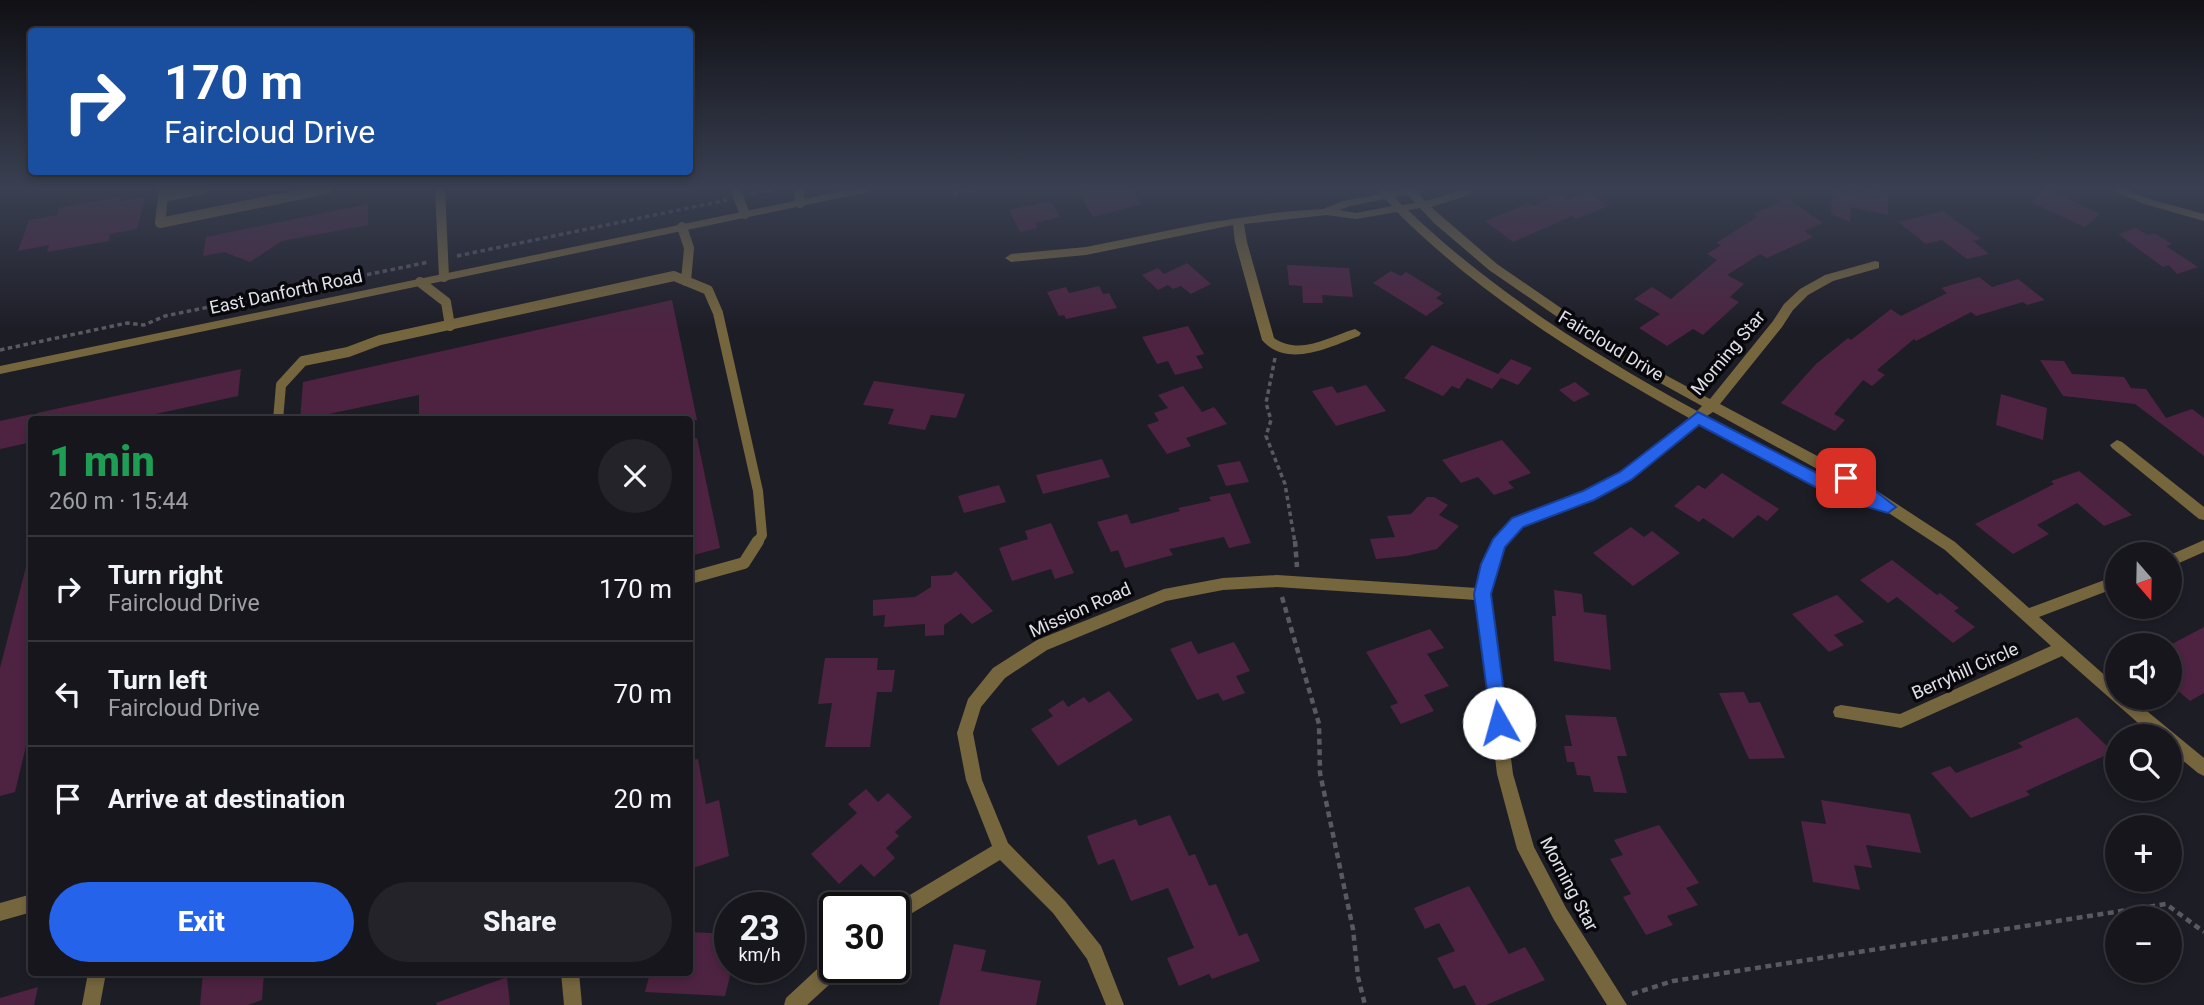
<!DOCTYPE html>
<meta charset="utf-8">
<style>
:root{--surface:#16161c;--page:#232329;--text:#f1f3f6;--muted:#9e9fa3;--line:#35353b;--accent:#2563eb}
body{margin:0;font-family:Roboto,sans-serif;background:var(--page);color:var(--text);height:100vh;display:flex;flex-direction:column;font-size:26px;white-space:nowrap}
*{box-sizing:border-box;margin:0}
p{font-size:23px;color:var(--muted)}
.icon{flex:none;width:38px;height:38px;fill:none;stroke:currentColor;stroke-width:2;stroke-linecap:round;stroke-linejoin:round}
.map{position:relative;flex:1;overflow:hidden}
.drawer{position:absolute;left:28px;top:416px;width:665px;height:560px;display:flex;flex-direction:column;background:var(--surface);border-radius:7px;box-shadow:0 4px 10px #0003,0 0 0 2px var(--line)}
.drawer>*{flex:none}
.hud{position:absolute;left:28px;top:28px;width:665px;height:147px;border-radius:7px;box-shadow:0 4px 10px #0003,0 0 0 2px var(--line);background:#1a4fa0;color:#fff;overflow:hidden}
.needle{width:46px;rotate:160deg}
.fabs{position:absolute;left:2105px;top:542px;display:grid;gap:14px}
.fabs a{display:grid;place-items:center;width:77px;height:77px;border-radius:50%;background:var(--surface);box-shadow:0 4px 10px #0003,0 0 0 2px var(--line);font-size:35px}
.speed{position:absolute;left:714px;top:892px;display:flex;gap:14px;font-size:35px;font-weight:700;text-align:center}
.speed>*{display:grid;place-content:center;width:91px;height:91px;border-radius:50%;background:var(--surface);box-shadow:0 4px 10px #0003,0 0 0 2px var(--line);line-height:1}
.speed small{font-size:18px;font-weight:400}
.speed .limit{border:4px solid #111;border-radius:10px;background:#fff;color:#111}
.pin{position:absolute;display:grid;place-items:center;width:60px;height:60px;color:#fff;margin:-30px;border-radius:14px;box-shadow:0 4px 10px #0006}
.me{position:absolute;width:77px;margin:-38px;rotate:353deg;stroke-linejoin:round;filter:drop-shadow(0 0 5px #0008)}
.turn{display:flex;align-items:center;gap:24px;height:147px;padding:0 21px;font-size:32px}
.turn .icon{width:91px;height:91px;stroke-width:2.5}
.turn b{display:block;font-size:49px;line-height:60px}
.round{display:grid;place-items:center;flex:none;width:74px;height:74px;border-radius:37px;background:var(--page)}
.summary{display:flex;align-items:center;justify-content:space-between;height:119px;padding:0 21px}
h1{font-size:42px;font-weight:800;line-height:52px;color:#1e9e55}
.button{display:flex;gap:14px;margin-top:auto;padding:14px 21px}
.button a{flex:1;height:80px;border-radius:42px;background:var(--accent);color:#fff;font-size:28px;font-weight:800;line-height:80px;text-align:center}
.button a+a{background:var(--page);color:var(--text)}
ul{padding:0;list-style:none}
li{display:flex;align-items:center;gap:21px;height:105px;padding:0 21px;border-top:2px solid var(--line)}
li div{flex:1}
li b{display:block;font-size:26px}
li em{font-style:normal}
.map>svg:first-child{display:block}
</style>
<div class="map">
<svg width="2204" height="1005" viewBox="0 0 2204 1005">
<rect width="100%" height="100%" fill="#1d1d26"/>
<g fill="#4d2341">
<path d="M1095,189H1132L1141,204L1093,217L1078,192Z"/>
<path d="M1866,189L1888,196V215L1851,207L1850,222L1831,214L1832,190L1851,194L1853,191L1863,193Z"/>
<path d="M2046,189L2100,214L2085,227L2031,202Z"/>
<path d="M1588,192L1608,206L1576,219L1572,216L1513,242L1485,221L1529,203L1533,206L1560,194L1568,200Z"/>
<path d="M119,197L118,202L145,197L137,229L110,234L109,241L47,252L49,245L18,251L29,220L57,215L59,208Z"/>
<path d="M1788,199L1823,223L1804,231L1813,237L1767,258L1760,254L1727,275L1744,284L1730,297L1739,302L1703,335L1693,329L1667,346L1639,328L1660,314L1634,299L1652,287L1671,299L1717,260L1707,254L1721,245L1716,243L1757,217L1753,214Z"/>
<path d="M1051,201L1060,217L1035,223L1038,228L1020,232L1009,210Z"/>
<path d="M368,204V225L282,241L250,262L224,252L203,256L206,237Z"/>
<path d="M1943,211L1981,239L1973,241L1989,254L1967,259L1942,240L1926,244L1898,222Z"/>
<path d="M2136,228L2148,235L2154,233L2172,244L2166,246L2198,267L2177,274L2169,265L2163,267L2118,234Z"/>
<path d="M1187,263L1211,284L1191,294L1181,286L1173,289L1168,285L1158,290L1142,275L1158,268L1164,274Z"/>
<path d="M1287,265L1349,268L1353,297L1322,295L1323,303H1303L1302,286L1289,285Z"/>
<path d="M1391,271L1401,276L1406,272L1442,294L1436,298L1444,303L1426,316L1373,283Z"/>
<path d="M1979,277L1992,287L2018,279L2045,300L2027,305L2023,302L1976,316L1971,312L1916,341L1914,339L1877,370L1885,375L1872,386L1863,380L1834,414L1845,420L1835,431L1781,403L1816,364L1848,338L1851,340L1891,309L1901,316L1947,293L1941,288Z"/>
<path d="M1099,286L1103,294L1109,293L1117,308L1066,319L1064,315L1059,316L1047,292L1066,287L1069,293Z"/>
<path d="M672,300L697,420H419V395L300,420L303,382Z"/>
<path d="M1188,326L1204,354L1196,356L1203,368L1175,375L1168,361L1157,364L1142,337Z"/>
<path d="M1432,345L1498,374L1511,359L1532,368L1518,385L1501,378L1492,389L1467,378L1459,389L1452,386L1443,396L1404,378Z"/>
<path d="M2040,360L2064,361L2072,374L2124,377L2131,388L2146,389L2166,418L2192,409L2204,418V456L2135,404L2063,396Z"/>
<path d="M241,369L238,396L128,420H38L37,413Z"/>
<path d="M874,381L965,394L956,418L931,415L925,430L888,424L894,409L863,405Z"/>
<path d="M1575,382L1590,394L1574,402L1559,390Z"/>
<path d="M1366,385L1386,411L1336,426L1312,391L1332,386L1337,393Z"/>
<path d="M1183,386L1202,412L1214,407L1227,424L1186,438L1191,446L1167,454L1147,425L1159,421L1154,413L1168,408L1158,395Z"/>
<path d="M2001,394L2047,408L2043,440L1996,425Z"/>
<path d="M32,414V442L0,449V421Z"/>
<path d="M690,438H697L720,548L690,556Z"/>
<path d="M1502,440L1531,473L1508,482L1514,488L1494,495L1478,477L1461,483L1442,460Z"/>
<path d="M1102,459L1110,477L1043,494L1036,475Z"/>
<path d="M1240,461L1249,482L1226,486L1217,465Z"/>
<path d="M2079,471L2132,515L2104,526L2077,503L2037,525L2049,534L2013,554L1975,524L2054,484L2051,481Z"/>
<path d="M1722,473L1779,509L1767,521L1758,515L1733,538L1703,518L1699,522L1674,506L1698,485L1705,489Z"/>
<path d="M999,485L1006,502L964,513L958,496Z"/>
<path d="M1230,493L1251,543L1229,548L1224,537L1169,549L1173,555L1125,568L1118,550L1111,552L1097,522L1127,514L1131,524L1180,511L1178,508L1211,501L1209,497Z"/>
<path d="M1427,497H1434L1448,505L1439,515L1459,526L1437,549L1406,556L1376,559L1370,539L1395,537L1387,516L1411,514Z"/>
<path d="M1051,523L1074,573L1055,579L1051,569L1012,581L999,548L1028,539L1025,531Z"/>
<path d="M1631,527L1644,537L1652,531L1680,553L1633,586L1593,553Z"/>
<path d="M1892,560L1937,595L1940,593L1959,608L1954,611L1975,627L1953,643L1897,597L1888,603L1860,580Z"/>
<path d="M26,567L32,568V721L15,792L0,796V668Z"/>
<path d="M956,571L993,611L972,624L961,613L944,625V635L925,636V624L884,627L885,615L873,616V600L915,597L931,587V576L951,575Z"/>
<path d="M1554,590L1582,594L1584,612L1606,615L1611,670L1554,661L1552,616H1556Z"/>
<path d="M1837,595L1864,622L1834,635L1844,645L1829,652L1792,614Z"/>
<path d="M2204,627V693L2190,701L2170,684V645Z"/>
<path d="M1430,629L1444,648L1427,654L1449,686L1424,695L1434,711L1401,724L1390,706L1398,703L1366,652Z"/>
<path d="M1191,641L1198,654L1234,642L1250,671L1236,676L1245,693L1223,701L1218,693L1197,700L1170,649Z"/>
<path d="M825,658H878L877,670H895L892,692H877L870,747H825L832,703L818,704Z"/>
<path d="M1109,691L1133,720L1058,766L1031,729L1053,716L1048,710L1063,700L1068,707L1084,697L1089,703Z"/>
<path d="M1744,692L1749,703L1760,702L1785,758L1749,759L1719,693Z"/>
<path d="M1565,715L1616,717L1627,756H1617L1627,793L1594,792L1590,776L1577,775L1574,762H1567L1564,746H1572Z"/>
<path d="M2077,717L2113,752L2026,791L2030,795L1971,818L1931,773L1950,766L1956,773L2023,747L2018,743Z"/>
<path d="M698,759L706,804L719,800L729,856L690,869V760Z"/>
<path d="M866,789L878,802L888,793L912,817L895,832L899,836L886,848L895,858L874,877L861,864L839,884L811,854L857,813L848,804Z"/>
<path d="M1821,800L1910,814L1921,853L1866,845L1872,868L1854,865L1860,890L1813,882L1801,821L1826,824Z"/>
<path d="M1170,815L1189,856L1195,854L1209,886L1216,884L1239,936L1247,933L1260,961L1212,979L1209,974L1179,986L1167,958L1194,948L1168,888L1131,901L1114,859L1098,865L1087,836L1136,819L1139,826Z"/>
<path d="M1659,825L1699,883L1686,888L1698,905L1667,916L1673,925L1646,935L1623,897L1631,894L1610,859L1623,855L1614,840Z"/>
<path d="M1469,886L1509,954L1525,947L1545,980L1486,1005H1476L1465,985L1454,989L1437,958L1455,951L1439,923L1425,929L1414,908Z"/>
<path d="M690,932L730,934V968H732L725,996L645,992L650,973H690Z"/>
<path d="M954,944L986,950L981,971L1041,981L1036,1005H939Z"/>
<path d="M203,973H264L262,1000L248,1005H200Z"/>
<path d="M507,977L510,1005H437L436,1003Z"/>
<path d="M38,987L34,1005H0V998Z"/>
</g>
<g fill="none" stroke-linecap="round" stroke-linejoin="round">
<g stroke="#595961" stroke-width="3.5" stroke-dasharray="4.5 3.5" stroke-linecap="butt">
<path d="M751,194L777,189"/>
<path d="M953,194L979,189"/>
<path d="M457,256L727,200"/>
<path d="M0,350L127,323L144,325L165,316L429,262"/>
<path d="M1275,358L1266,403L1271,420L1266,436L1285,484L1295,543"/>
</g>
<g stroke="#595961" stroke-width="4.5" stroke-dasharray="6 4.5" stroke-linecap="butt">
<path d="M1295,541L1297,567"/>
<path d="M1282,597L1319,724L1320,773L1353,929L1358,977L1365,1005"/>
<path d="M1632,994L1673,981L2166,904L2204,932"/>
</g>
<g stroke="#76663e" stroke-width="10">
<path d="M164,189L160,223L327,189"/>
<path d="M440,189L444,277"/>
<path d="M735,189L745,214"/>
<path d="M799,189L800,203"/>
<path d="M163,197L204,189"/>
<path d="M682,227L689,248L686,281"/>
<path d="M420,282L446,302L450,326"/>
<path d="M278,420L281,385L303,361L348,352L380,340L674,276L708,290L718,313L758,491L762,535L757,543"/>
</g>
<path stroke="#76663e" stroke-width="12" d="M690,578L744,563L758,541"/>
<g fill="#76663e" fill-rule="evenodd">
<path d="M1377,189H1388L1390,192L1403,189H1427L1418,193L1425,201C1441,198 1457,189 1472,189L1469,195L1431,207L1497,264L1632,357L1710,399L1773,321L1784,304L1800,289L1825,275L1875,261L1879,262V268L1833,281L1808,295L1793,310L1782,327L1720,404L1851,474L1955,542L2029,608L2118,575V587L2039,617L2118,687V698H2131L2204,758V776L2198,773L2170,750V737H2154L2062,656L1901,728L1835,717L1833,712L1835,707L1841,705L1900,714L2051,646L1945,550L1881,508L1876,509L1837,498L1699,424L1630,480L1593,499L1523,527L1504,547L1497,563L1490,594L1513,774L1534,847L1566,908L1627,1005H1607L1554,920L1517,849L1497,774L1476,600L1277,587L1223,590L1166,601L1047,650L1005,678L981,707L973,733L982,780L1008,843L1065,901L1101,946L1124,1005H1106L1087,959L1053,913L1000,860L894,924V908H888L992,846L966,780L957,733L968,699L993,668L1037,640L1164,589L1223,578L1277,575L1477,588L1483,563L1491,544L1513,519L1583,491L1620,472L1689,418C1585,360 1482,297 1397,212L1356,219L1326,215L1244,224L1247,242L1274,338C1300,356 1328,337 1355,329L1361,333L1359,336C1330,347 1287,369 1262,340L1235,242L1233,225L1086,255L1011,262L1005,258L1011,254L1086,247L1205,223L1281,212L1323,209L1343,201L1380,194ZM1408,195L1415,203L1402,205L1395,197ZM1385,199L1392,206L1356,213L1339,210L1350,206ZM1420,208L1434,223L1489,270L1624,363L1702,406L1697,411C1594,354 1493,292 1408,210ZM1713,412L1841,482L1860,494L1846,490L1707,416Z"/>
<path d="M2110,189H2125L2149,199L2204,214V221L2141,203Z"/>
<path d="M2117,440L2122,442L2204,507V520L2199,519L2112,448L2110,445Z"/>
<path d="M2204,540V552L2170,567V555Z"/>
<path d="M32,894V912L0,921V903Z"/>
<path d="M835,957V968H844L842,973L807,1005H784L786,998L828,959Z"/>
<path d="M88,973H106L100,1005H82Z"/>
<path d="M561,973H579L582,1005H564Z"/>
</g>
<path fill="#76663e" fill-rule="evenodd" d="M852,189H873L868,192L0,374V366Z"/>
</g>
<linearGradient id="sky" x2="0" y2="1"><stop stop-color="#101015"/><stop offset="0.57" stop-color="#3a4052"/><stop offset="1" stop-color="#3a4052" stop-opacity="0"/></linearGradient>
<rect width="2204" height="330" fill="url(#sky)"/>
<path fill="#2563eb" stroke="#184099" stroke-width="2" d="M1698,412L1854,492L1838,478L1846,472L1852,473L1896,507L1888,513L1836,498L1699,425L1631,480L1594,500L1523,527L1505,547L1491,594L1508,723L1505,728L1499,731L1492,728L1474,594L1481,564L1493,539L1512,518L1583,491L1620,472Z"/>
<g text-anchor="middle" stroke-width="7" stroke-linejoin="round" paint-order="stroke">
<g font-size="18" fill="#e0e0e7" stroke="#08080c">
<text transform="translate(286 292) rotate(-12)" y="6">East Danforth Road</text>
<text transform="translate(1611 346) rotate(31)" y="6">Faircloud Drive</text>
<text transform="translate(1728 353) rotate(-50)" y="6">Morning Star</text>
<text transform="translate(1080 610) rotate(-24)" y="6">Mission Road</text>
<text transform="translate(1965 671) rotate(-24)" y="6">Berryhill Circle</text>
<text transform="translate(1569 884) rotate(62)" y="6">Morning Star</text>
</g>
</g>
</svg>
<div class="fabs">
<a><svg class="needle" viewBox="-14 -14 28 28"><path d="M0-13l5 13h-10z" fill="#e53935"/><path d="M0 13l5-13h-10z" fill="#9e9fa3"/></svg></a>
<a><svg class="icon" aria-label="sound" viewBox="0 0 24 24"><path d="M4 9h4l5-4v14l-5-4H4zM17 9q2 3 0 6"/></svg></a>
<a><svg class="icon" aria-label="search" viewBox="0 0 24 24"><circle cx="10" cy="10" r="6"/><path d="M15 15l6 6"/></svg></a>
<a>+</a>
<a>−</a>
</div>
<div class="speed"><div>23<small>km/h</small></div><div class="limit">30</div></div>
<div class="pin" style="left:1846px;top:478px;background:#d93025"><svg class="icon" aria-label="arrive" viewBox="0 0 24 24"><path d="M6 21V4h12l-3 4 3 4H6"/></svg></div>
<svg class="me" style="left:1499px;top:723px" viewBox="-20 -20 40 40"><circle r="19" fill="#fff"/><path d="M0-13L10 11 0 6-10 11z" fill="#2563eb"/></svg>
<div class="hud">
<div class="turn"><svg class="icon" aria-label="right" viewBox="0 0 24 24"><path d="M7 20v-9h11M14 6l5 5-5 5"/></svg><div><b>170 m</b>Faircloud Drive</div></div>
</div>
<section class="drawer">
<div class="summary"><div><h1>1 min</h1><p>260 m · 15:44</p></div><a class="round"><svg class="icon" aria-label="close" viewBox="0 0 24 24"><path d="M6 6l12 12M18 6L6 18"/></svg></a></div>
<ul>
<li><svg class="icon" aria-label="right" viewBox="0 0 24 24"><path d="M7 20v-9h11M14 6l5 5-5 5"/></svg><div><b>Turn right</b><p>Faircloud Drive</p></div><em>170 m</em></li>
<li><svg class="icon" aria-label="left" viewBox="0 0 24 24"><path d="M17 20v-9H6M10 6l-5 5 5 5"/></svg><div><b>Turn left</b><p>Faircloud Drive</p></div><em>70 m</em></li>
<li><svg class="icon" aria-label="arrive" viewBox="0 0 24 24"><path d="M6 21V4h12l-3 4 3 4H6"/></svg><div><b>Arrive at destination</b></div><em>20 m</em></li>
</ul>
<div class="button"><a>Exit</a><a>Share</a></div>
</section>
</div>
